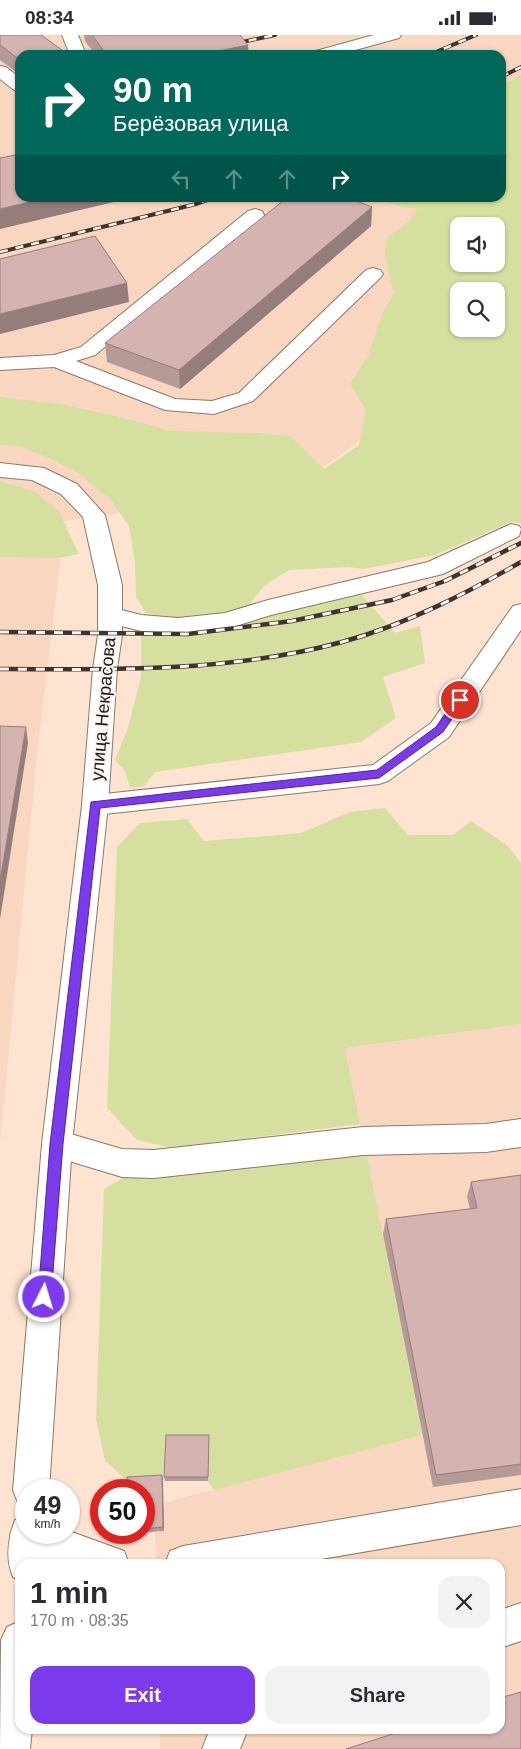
<!DOCTYPE html>
<meta charset="utf-8">
<style>
:root{--surface:#fff;--page:#f2f2f3;--text:#2b2b33;--muted:#7c7c81;--accent:#7c3aed}
body{margin:0;font-family:Arial,sans-serif;background:var(--page);color:var(--text);height:100vh;display:flex;flex-direction:column;font-size:19px;white-space:nowrap}
*{box-sizing:border-box;margin:0}
p{font-size:16px;color:var(--muted)}
.icon{flex:none;width:28px;height:28px;fill:none;stroke:currentColor;stroke-width:2;stroke-linecap:round;stroke-linejoin:round}
.map{position:relative;flex:1;overflow:hidden}
.sheet{position:absolute;left:15px;top:1524px;width:490px;height:175px;display:flex;flex-direction:column;background:var(--surface);border-radius:15px;box-shadow:0 1px 4px #0004}
.sheet>*{flex:none}
.banner{position:absolute;left:15px;top:15px;width:491px;height:152px;border-radius:15px;box-shadow:0 1px 4px #0004;background:#00695c;color:#fff;overflow:hidden}
.tools{position:absolute;left:450px;top:182px;display:grid;gap:10px}
.tools a{display:grid;place-items:center;width:55px;height:55px;border-radius:10px;background:var(--surface);box-shadow:0 1px 4px #0004;font-size:25px}
.speed{position:absolute;left:15px;top:1444px;display:flex;gap:10px;font-size:25px;font-weight:700;text-align:center}
.speed>*{display:grid;place-content:center;width:65px;height:65px;border-radius:50%;background:var(--surface);box-shadow:0 1px 4px #0004;line-height:1}
.speed small{font-size:12px;font-weight:400}
.speed .limit{border:8px solid #d22;background:#fff;color:#111}
.pin{position:absolute;display:grid;place-items:center;width:42px;height:42px;color:#fff;margin:-21px;border:2px solid #fff;border-radius:50%;box-shadow:0 1px 5px #0007}
.me{position:absolute;width:55px;margin:-28px;rotate:5deg;stroke-linejoin:round;filter:drop-shadow(0 0 4px #0008)}
.turn{display:flex;align-items:center;gap:18px;height:105px;padding:0 15px;font-size:22px}
.turn .icon{width:65px;height:65px;stroke-width:2.5}
.turn b{display:block;font-size:35px;line-height:42px}
.lanes{display:flex;align-items:center;height:48px;padding:0 15px;background:#0003;justify-content:center;gap:25px;direction:ltr}
.lanes .off{opacity:.35}
.round{display:grid;place-items:center;flex:none;width:52px;height:52px;border-radius:15px;background:var(--page)}
.head{display:flex;align-items:center;justify-content:space-between;height:85px;padding:0 15px}
h1{font-size:30px;font-weight:800;line-height:38px}
.primary-button{display:flex;gap:10px;margin-top:auto;padding:10px 15px}
.primary-button a{flex:1;height:58px;border-radius:15px;background:var(--accent);color:#fff;font-size:20px;font-weight:800;line-height:58px;text-align:center}
.primary-button a+a{background:var(--page);color:var(--text)}
.status{display:flex;justify-content:space-between;align-items:center;height:35px;padding:0 25px;background:var(--surface);direction:ltr}
.status svg{height:14px;fill:currentColor}
.map>svg:first-child{display:block}
</style>
<div class="status"><b>08:34</b><svg viewBox="0 0 49 12"><path d="M0 12V9h3v3zM5 12V6h3v6zM10 12V3h3v9zM15 12V0h3v12zM26 1h20v11H26zM47 4h2v5h-2z"/></svg></div>
<div class="map">
<svg width="521" height="1714" viewBox="0 0 521 1714">
<rect width="100%" height="100%" fill="#ffe3d1"/>
<g fill="#f9d6c0">
<path d="M0,0H521V104L501,126V20H20V162L468,163L370,399L295,452L51,488L60,529L38,709L0,1109Z"/>
<path d="M521,989V1714H160V1694H500V1529H156L155,1497L164,1496L163,1468L422,1400L345,1013Z"/>
</g>
<g fill="#d5dfa0" fill-rule="evenodd">
<path d="M521,40V488L511,487L435,520L363,534L348,532L289,535L264,551L248,571L221,578L176,584L146,578L136,562L135,527L129,491L111,465L78,438L49,423L20,411L0,410V362L60,369L116,381L171,396L258,398L290,401L324,434L359,410L366,375L350,349L369,320L381,281L394,258L385,221L387,203L410,185L418,174L402,172L377,163L501,162V51ZM459,191H496V229H459ZM459,256H496V294H459Z"/>
<path d="M0,446L36,457L59,477L79,519L59,523L0,522Z"/>
<path d="M360,558L395,598L420,591L425,628L383,642L396,683L361,707L155,737L144,751L130,753L125,736L115,725L128,693L141,642V595L259,583Z"/>
<path d="M385,773L408,800H453L471,786L508,811L521,828V989L345,1013L360,1089L172,1113L137,1105L107,1073L117,812L140,788L187,784L204,806L301,798L350,777Z"/>
<path d="M366,1116L422,1400L214,1455L208,1446L209,1405H166L163,1444L128,1446L105,1426L96,1384L104,1154L126,1141L188,1140Z"/>
</g>
<g fill="none" stroke-linecap="round" stroke-linejoin="round">
<defs>
<g id="minor">
<path d="M62,0H78L86,20H70Z"/>
<path d="M374,0H401L399,3L337,20H310L312,17Z"/>
<path d="M0,31L6,32L20,43V56L14,55L0,44Z"/>
<path d="M255,174L262,176L264,180L262,184L95,320L76,326L175,364L212,366L239,358L366,235L373,233L380,235L383,239L380,243L253,366L214,379L165,375L54,332L0,335V323L54,320L81,312L248,176Z"/>
<path d="M511,489L519,491L521,494L519,501L443,539L271,580L226,594L178,599L141,596L102,586L98,580L102,574L110,572L141,580L178,583L225,578L268,565L428,527Z"/>
<path d="M521,569V595L449,702L388,746L379,749L95,780L86,777L82,770L86,763L95,760L373,730L431,688L513,571Z"/>
<path d="M521,1084V1112L486,1117L363,1120L154,1143L122,1142L46,1119L42,1109L46,1099L57,1095L122,1114L154,1115L363,1092L486,1089Z"/>
<path d="M521,1454V1490L292,1529H165L170,1516L183,1511Z"/>
<path d="M26,1483V1498L69,1496L124,1516L129,1529H58L15,1513L10,1500L15,1487Z"/>
<path d="M521,1568V1606L500,1613V1575Z"/>
<path d="M210,1694H248L240,1714H202Z"/>
</g>
<g id="major">
<path d="M0,428L44,433L77,449L105,480L122,550V600L117,634L108,770L72,1109L49,1455H26V1471L18,1468L13,1455L42,1109L82,770L93,634L98,600V550L83,482L61,459L32,445L0,442Z"/>
<path d="M26,1481V1498H46L44,1529H20V1545L13,1542C5,1523 8,1504 15,1485Z"/>
<path d="M20,1586V1694H32L30,1714H0L1,1605L7,1592Z"/>
</g>
</defs>
<use href="#minor" stroke="#907768" stroke-width="2"/>
<use href="#major" stroke="#907768" stroke-width="2"/>
<use href="#minor" fill="#fff" fill-rule="evenodd"/>
<use href="#major" fill="#fff" fill-rule="evenodd"/>
<defs>
<g id="rail-far1">
<path d="M233,9L275,0"/>
<path d="M429,20L476,0"/>
<path d="M501,42L521,32"/>
<path d="M0,217L196,169L215,162"/>
</g>
<g id="rail">
<path d="M0,597L188,599L292,586L392,565L445,546L521,508"/>
<path d="M0,634C113,635 232,637 342,607C405,590 465,559 521,527"/>
</g>
</defs>
<use href="#rail-far1" stroke="#40332c" stroke-width="4"/>
<use href="#rail" stroke="#40332c" stroke-width="4.5"/>
<use href="#rail-far1" stroke="#fbf5f1" stroke-width="2.5" stroke-dasharray="8" stroke-linecap="butt"/>
<use href="#rail" stroke="#fbf5f1" stroke-width="3" stroke-dasharray="9" stroke-linecap="butt"/>
</g>
<g fill="#b69a97">
<path d="M0,0L20,20V40L0,25Z"/>
<path d="M84,0H240L249,20H96L85,6Z"/>
<path d="M372,172L371,191L180,354L107,327L105,308Z"/>
<path d="M521,1140V1440L433,1452L383,1199L386,1184L470,1174L467,1162L471,1147Z"/>
<path d="M209,1400L208,1446H165L164,1442Z"/>
<path d="M162,1440L164,1496L128,1499V1498H144V1455Z"/>
</g>
<g fill="#947d7b">
<path d="M248,10L249,20H198Z"/>
<path d="M51,162H135L0,194V174Z"/>
<path d="M372,172L371,191L180,354L179,335Z"/>
<path d="M127,248L129,267L0,299V279Z"/>
<path d="M26,692L28,708L0,884V846Z"/>
<path d="M162,1440L163,1444L164,1496L163,1492Z"/>
</g>
<g fill="#d4b3b0" stroke="#947d7b">
<path d="M0,0H41L69,20H20V25L0,10Z"/>
<path d="M92,0H240L248,10L198,20H107Z"/>
<path d="M20,119V162H51L0,174V123Z"/>
<path d="M288,162H346L372,172L179,335L105,308Z"/>
<path d="M95,201L127,248L0,279V224Z"/>
<path d="M0,691L26,692L0,846Z"/>
<path d="M521,1140V1429L436,1440L386,1184L477,1173L471,1147Z"/>
<path d="M166,1400H209L208,1442H164Z"/>
<path d="M162,1440L163,1492L144,1494V1455H127V1442Z"/>
<path d="M521,1657V1714H346L408,1694H500V1663Z"/>
</g>
<path fill="#7c3aed" stroke="#51269a" d="M460,662L465,665L443,697L379,743L100,773L63,1109L51,1262L49,1267L44,1269L40,1267L38,1262L50,1109L91,767L377,735L436,692L456,663Z"/>
<g text-anchor="middle" stroke-width="4" stroke-linejoin="round" paint-order="stroke">
<g font-size="18" fill="#221812" stroke="#fbf5f1">
<text transform="translate(103 674) rotate(-85)" y="6">улица Некрасова</text>
</g>
</g>
</svg>
<div class="tools">
<a><svg class="icon" aria-label="sound" viewBox="0 0 24 24"><path d="M4 9h4l5-4v14l-5-4H4zM17 9q2 3 0 6"/></svg></a>
<a><svg class="icon" aria-label="search" viewBox="0 0 24 24"><circle cx="10" cy="10" r="6"/><path d="M15 15l6 6"/></svg></a>
</div>
<div class="speed"><div>49<small>km/h</small></div><div class="limit">50</div></div>
<div class="pin" style="left:460px;top:665px;background:#d93025"><svg class="icon" aria-label="arrive" viewBox="0 0 24 24"><path d="M6 21V4h12l-3 4 3 4H6"/></svg></div>
<svg class="me" style="left:44px;top:1262px" viewBox="-20 -20 40 40"><circle r="17" fill="#7c3aed" stroke="#fff" stroke-width="3"/><path d="M0-11L8 9 0 5-8 9z" fill="#fff"/></svg>
<div class="banner">
<div class="turn"><svg class="icon" aria-label="right" viewBox="0 0 24 24"><path d="M7 20v-9h11M14 6l5 5-5 5"/></svg><div><b>90 m</b>Берёзовая улица</div></div>
<div class="lanes"><svg class="icon off" aria-label="left" viewBox="0 0 24 24"><path d="M17 20v-9H6M10 6l-5 5 5 5"/></svg><svg class="icon off" aria-label="ahead" viewBox="0 0 24 24"><path d="M12 20V5M6 11l6-6 6 6"/></svg><svg class="icon off" aria-label="ahead" viewBox="0 0 24 24"><path d="M12 20V5M6 11l6-6 6 6"/></svg><svg class="icon" aria-label="right" viewBox="0 0 24 24"><path d="M7 20v-9h11M14 6l5 5-5 5"/></svg></div>
</div>
<section class="sheet">
<div class="head"><div><h1>1 min</h1><p>170 m · 08:35</p></div><a class="round"><svg class="icon" aria-label="close" viewBox="0 0 24 24"><path d="M6 6l12 12M18 6L6 18"/></svg></a></div>
<div class="primary-button"><a>Exit</a><a>Share</a></div>
</section>
</div>
